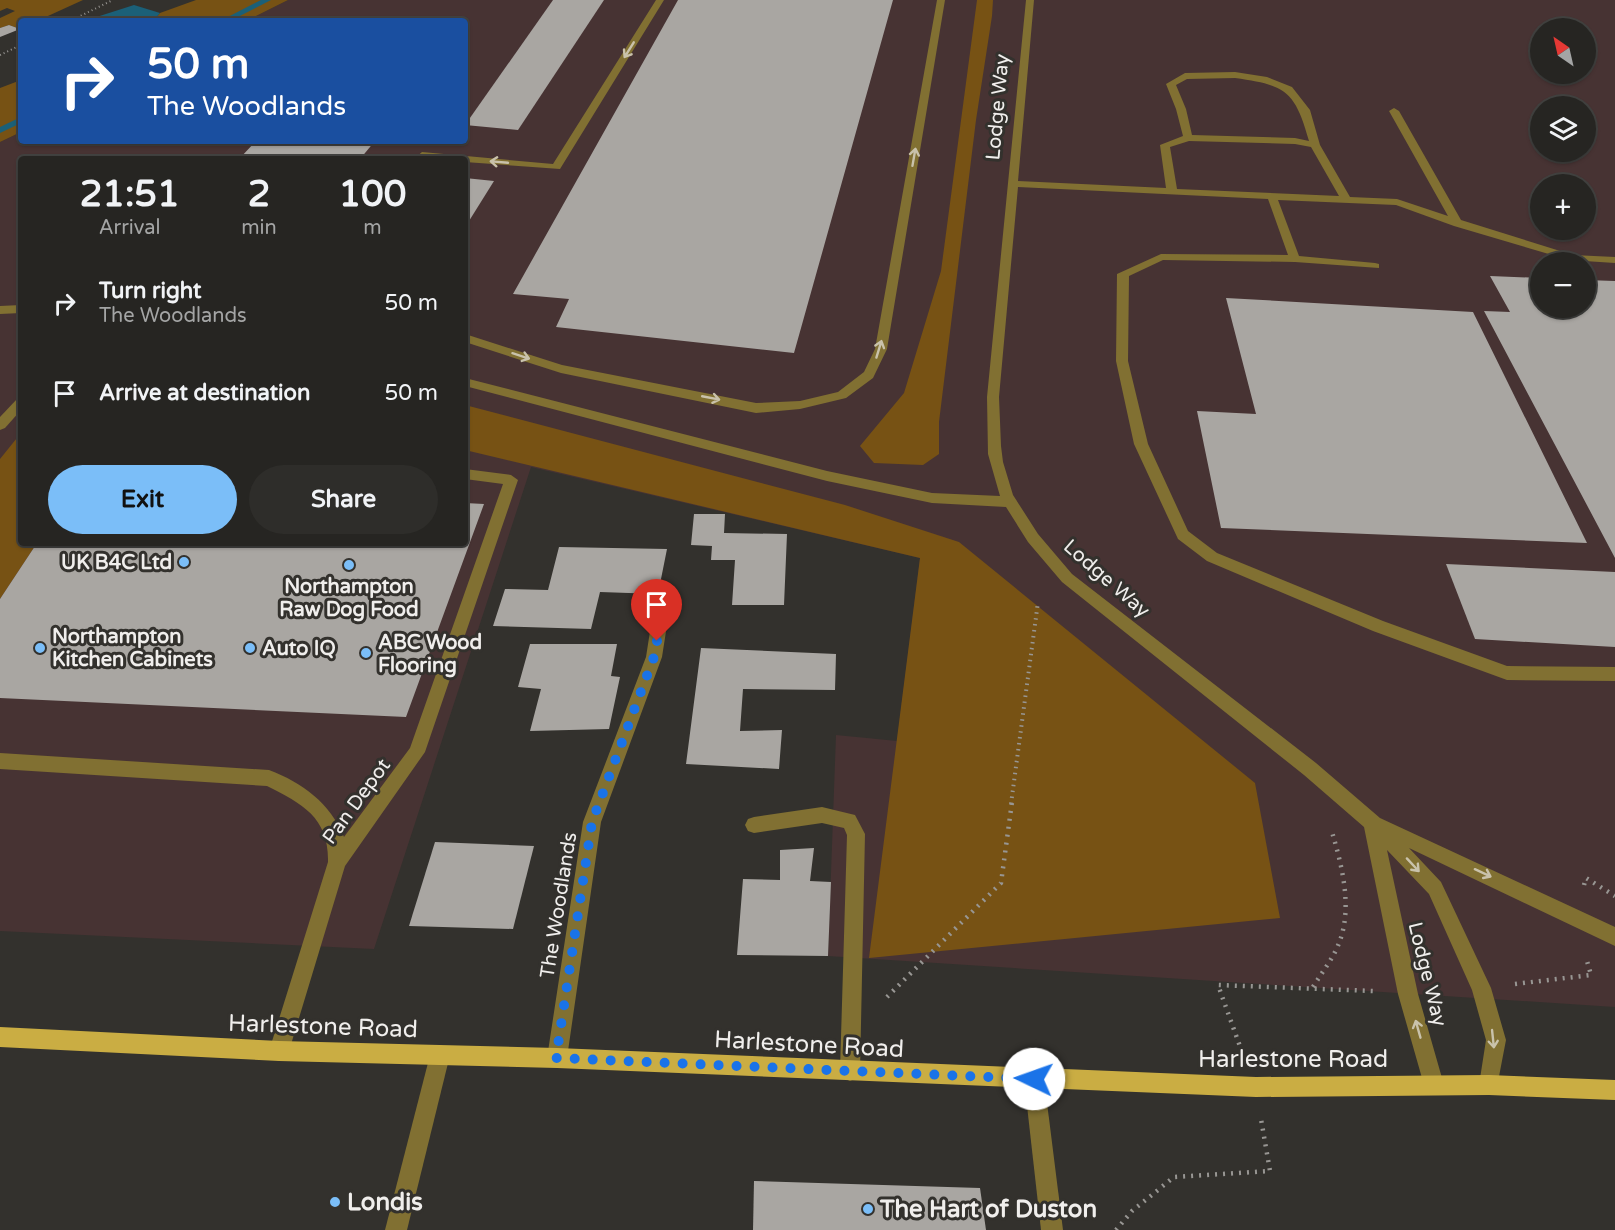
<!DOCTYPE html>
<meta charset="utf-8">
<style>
:root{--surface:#262522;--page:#2e2d2a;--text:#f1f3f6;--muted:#a4a5a5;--line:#424240;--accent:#7bbef8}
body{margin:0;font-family:"Varela Round",sans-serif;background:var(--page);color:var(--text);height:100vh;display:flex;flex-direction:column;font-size:22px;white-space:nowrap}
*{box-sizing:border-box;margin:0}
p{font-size:20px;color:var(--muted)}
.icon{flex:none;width:33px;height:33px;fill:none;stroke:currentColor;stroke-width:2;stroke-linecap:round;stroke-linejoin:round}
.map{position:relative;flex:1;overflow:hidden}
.side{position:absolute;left:18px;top:156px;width:450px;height:390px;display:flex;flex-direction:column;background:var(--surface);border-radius:6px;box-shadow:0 2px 4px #0004,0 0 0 2px var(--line)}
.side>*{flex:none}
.banner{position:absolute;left:18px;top:18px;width:450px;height:126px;border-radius:6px;box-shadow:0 2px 4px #0004,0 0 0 2px var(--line);background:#1a4fa0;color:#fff;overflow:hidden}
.needle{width:39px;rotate:326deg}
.buttons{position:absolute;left:1530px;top:18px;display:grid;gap:12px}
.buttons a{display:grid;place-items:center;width:66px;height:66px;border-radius:50%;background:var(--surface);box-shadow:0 2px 4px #0004,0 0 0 2px var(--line);font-size:30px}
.pin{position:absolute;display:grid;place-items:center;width:51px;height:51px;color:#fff;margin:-62px -26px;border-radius:50% 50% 50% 0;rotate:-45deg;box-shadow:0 0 6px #0007}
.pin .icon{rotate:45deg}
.me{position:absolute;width:66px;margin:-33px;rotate:273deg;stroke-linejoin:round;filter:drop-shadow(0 0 4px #0008)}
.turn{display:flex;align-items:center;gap:21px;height:126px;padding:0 30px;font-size:27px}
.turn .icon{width:78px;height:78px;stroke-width:2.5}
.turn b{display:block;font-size:42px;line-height:51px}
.eta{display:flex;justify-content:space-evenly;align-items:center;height:102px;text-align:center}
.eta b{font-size:36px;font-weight:700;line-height:42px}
.primary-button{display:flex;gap:12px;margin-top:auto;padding:12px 30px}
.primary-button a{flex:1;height:69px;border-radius:36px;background:var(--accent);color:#111;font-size:24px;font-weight:700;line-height:69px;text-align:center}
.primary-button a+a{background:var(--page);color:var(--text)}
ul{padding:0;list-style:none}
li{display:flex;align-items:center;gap:18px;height:90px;padding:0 30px}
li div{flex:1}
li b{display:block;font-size:22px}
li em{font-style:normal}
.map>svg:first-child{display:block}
</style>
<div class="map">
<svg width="1615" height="1230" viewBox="0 0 1615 1230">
<rect width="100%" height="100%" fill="#33312d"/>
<path fill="#473333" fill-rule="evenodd" d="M288,0H1615V1007L828,956L836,735L897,741L920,558L531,467L374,949L0,931V142L21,132V141H465V21H246ZM1540,28H1586V74H1540ZM1540,106H1586V152H1540ZM21,159H465V543H21ZM1540,184H1586V230H1540ZM1540,262H1586V308H1540Z"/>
<g fill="#775214">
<path d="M0,0H83L37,21H21L20,29L9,25L0,28V18L15,11L7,8L0,11Z"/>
<path d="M196,0H288L246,21H153L160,13Z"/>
<path d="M977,0H993L992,16L976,120L939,422V454L923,465L874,463L860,446L904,393L941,271Z"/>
<path d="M21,80V132L0,142V88Z"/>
<path d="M465,405L845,505L959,542L1255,783L1280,918L869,958L920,558L465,450Z"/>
<path d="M21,433V543H37L0,599V459Z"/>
</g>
<path fill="#1b6078" d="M134,5L160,13L153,21H84Z"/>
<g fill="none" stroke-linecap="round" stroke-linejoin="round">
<g fill="#1b6078" fill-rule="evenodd">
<path d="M261,0H271L230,21H220Z"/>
<path d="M21,117V123L0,133V127Z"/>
</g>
</g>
<g fill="#a9a6a2">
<path d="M553,0H604L518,130L465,125Z"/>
<path d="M678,0H893L794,353L556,327L569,299L513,294Z"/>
<path d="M9,25L20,29L0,37V28Z"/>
<path d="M256,141H375L360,159H239Z"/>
<path d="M465,178L494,181L469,221L465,220Z"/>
<path d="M1490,276L1540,278V308H1586V280L1615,281V558L1484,311L1510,312Z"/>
<path d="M1226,298L1473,312L1587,543L1221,528L1197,411L1256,414Z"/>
<path d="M465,503L484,504L406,717L0,698V599L37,543H465Z"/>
<path d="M694,514H725L724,533L787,534L784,605H732L735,560H711L712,546L691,545Z"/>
<path d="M559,547L667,549L658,594L600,592L591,629L493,626L505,589L548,590Z"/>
<path d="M1446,564L1615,572V647L1475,639Z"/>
<path d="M530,644H617L611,676L620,677L609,729L530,731L541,689L518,687Z"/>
<path d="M701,648L836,654L835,690L743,689L740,731L782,730L779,769L686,764Z"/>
<path d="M435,842L534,846L513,929L409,926Z"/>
<path d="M814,848L810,881L831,882L828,956L737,955L743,879L780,880V850Z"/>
<path d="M754,1181L980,1188L986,1230H753Z"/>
</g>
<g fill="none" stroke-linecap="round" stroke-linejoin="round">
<g stroke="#989693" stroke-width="2" stroke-dasharray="1 3" stroke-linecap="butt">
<path d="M70,21L113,0"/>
<path d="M0,55L21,45"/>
</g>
<path stroke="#989693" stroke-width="4" stroke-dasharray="1.5 4.5" stroke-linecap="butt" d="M1011,804L1038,602"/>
<g stroke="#989693" stroke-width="4.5" stroke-dasharray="2 6" stroke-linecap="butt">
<path d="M1584,885L1586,878L1615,896"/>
<path d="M1515,984L1591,975L1587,961"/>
<path d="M1313,987C1322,972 1333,959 1339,943C1353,908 1342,866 1332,832"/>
<path d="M887,997L1001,883L1012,802"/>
<path d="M1242,1052L1218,985L1373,991"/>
<path d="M1116,1230L1132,1211L1174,1177L1270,1171L1261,1119"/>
</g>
<g fill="#817032" fill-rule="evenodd">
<path d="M656,0H664L560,169L465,162V159H414L422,152L553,164Z"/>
<path d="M937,0H945L887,349L873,378L846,398L800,409L756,413L561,373L465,342V334L562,365L756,403L800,401L838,392L864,372L875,349Z"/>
<path d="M1026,0H1034L1018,181L1166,188L1160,145L1183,136L1176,109L1166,84L1185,73L1235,72L1267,77L1292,87L1310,110L1320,145L1350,197L1397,199L1448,216L1389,111L1394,108L1399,111L1461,220L1573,255L1615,257V263L1569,260L1454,226L1396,205L1278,200L1299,256L1375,263L1379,264V268L1295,262L1163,260L1129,276L1128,361L1148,444L1188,531L1217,553L1383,621L1507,666L1615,667V681L1507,680L1373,631L1207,561L1178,539L1134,444L1116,361L1117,274L1161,254L1288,255L1268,199L1018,187L999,397L1001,446L1003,462L1013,495L1038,534L1072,574L1316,763L1380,818L1615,927V946L1409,848L1441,882L1491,988L1506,1040L1496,1092L1489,1095L1482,1092L1479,1085L1486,1040L1472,990L1429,894L1387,850L1418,994L1444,1085L1441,1092L1434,1095L1427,1092L1424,1085L1398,994L1364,827L1304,775L1062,582L1028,542L1006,507L932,503L827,481L465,386V378L827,471L932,493L1000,496L988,454L987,397ZM1235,78C1286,85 1295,91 1309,141L1295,138L1192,135L1186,109L1176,85L1187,79ZM1189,141L1295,144L1311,147L1339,196L1177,189L1170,147Z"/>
<path d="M21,305V313L0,314V306Z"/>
<path d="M21,398V410L5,428L0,430V417L17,399Z"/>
<path d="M465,469L511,475L518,480L425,752L345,866L289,1051L286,1058L279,1061L272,1058L269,1051L328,862C329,818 303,804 267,786L0,769V753L269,770C303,783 330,803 344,837L410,748L503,484L465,479Z"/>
<path d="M659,619L664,620L667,625L662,657L601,822L567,1058L564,1065L557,1068L550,1065L547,1058L583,822L646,657L651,625L654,620Z"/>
<path d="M822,807L855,815L865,834L860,1071L857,1078L850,1081L843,1078L840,1071L847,835L844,828L822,823L754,833L748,831L745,825L748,819L754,817Z"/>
<path d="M440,1045L447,1048L450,1055L407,1230H385L430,1055L433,1048Z"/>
<path d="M1034,1069L1041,1072L1044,1079L1063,1230H1041L1024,1079L1027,1072Z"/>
</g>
<path fill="#caad43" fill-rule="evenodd" d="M0,1027L279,1041L557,1048L1256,1077L1489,1075L1615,1080V1100L1489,1095L1256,1097L557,1068L279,1061L0,1047Z"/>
</g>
<defs><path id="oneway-shaft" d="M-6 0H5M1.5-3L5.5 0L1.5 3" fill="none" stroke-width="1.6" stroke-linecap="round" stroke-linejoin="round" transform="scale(1.5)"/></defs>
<g stroke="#c9c2ab">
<use href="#oneway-shaft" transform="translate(629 50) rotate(122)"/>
<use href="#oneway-shaft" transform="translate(914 157) rotate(-80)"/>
<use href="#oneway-shaft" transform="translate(499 162) rotate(-175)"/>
<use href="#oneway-shaft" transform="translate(879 349) rotate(-73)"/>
<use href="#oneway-shaft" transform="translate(521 356) rotate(18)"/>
<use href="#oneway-shaft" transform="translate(711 398) rotate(11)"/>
<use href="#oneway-shaft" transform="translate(1413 865) rotate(47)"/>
<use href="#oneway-shaft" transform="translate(1483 873) rotate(25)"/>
<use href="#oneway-shaft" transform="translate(1418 1029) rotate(-106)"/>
<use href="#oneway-shaft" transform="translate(1493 1039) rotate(84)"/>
</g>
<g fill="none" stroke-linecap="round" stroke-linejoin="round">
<path stroke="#1a73e8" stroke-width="10" stroke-dasharray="0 18" d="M657,641L654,657L592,822L556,1058L1034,1079"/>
</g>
<g fill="#7bbef8" stroke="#33312d" stroke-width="2">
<circle cx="184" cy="562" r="6"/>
<circle cx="349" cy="565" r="6"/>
<circle cx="40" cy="648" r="6"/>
<circle cx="250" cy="648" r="6"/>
<circle cx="366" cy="653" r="6"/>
<circle cx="335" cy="1202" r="6"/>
<circle cx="868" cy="1209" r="6"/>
</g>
<g text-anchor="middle" stroke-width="6" stroke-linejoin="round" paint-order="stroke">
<g font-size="20" fill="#f0eeec" stroke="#33312d">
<text transform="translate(997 107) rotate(-85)" y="7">Lodge Way</text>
<text transform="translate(1107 578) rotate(41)" y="7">Lodge Way</text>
<text transform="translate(356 801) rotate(-54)" y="7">Pan Depot</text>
<text transform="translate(558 905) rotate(-81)" y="7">The Woodlands</text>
<text transform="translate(1428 974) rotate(76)" y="7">Lodge Way</text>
</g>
<g font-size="20" font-weight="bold" fill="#f0eeec" stroke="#33312d" text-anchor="start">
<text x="172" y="569" text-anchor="end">UK B4C Ltd</text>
<text x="349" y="593" text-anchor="middle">Northampton<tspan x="349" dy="23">Raw Dog Food</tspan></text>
<text x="52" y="643">Northampton<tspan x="52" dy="23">Kitchen Cabinets</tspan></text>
<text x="378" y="649">ABC Wood<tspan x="378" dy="23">Flooring</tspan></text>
<text x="262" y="655">Auto IQ</text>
</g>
<g font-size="24" fill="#f0eeec" stroke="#33312d">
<text transform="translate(323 1026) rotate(2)" y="8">Harlestone Road</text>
<text transform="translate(809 1044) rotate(3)" y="8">Harlestone Road</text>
<text x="1293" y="1067">Harlestone Road</text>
</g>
<g font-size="24" font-weight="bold" fill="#f0eeec" stroke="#33312d" text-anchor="start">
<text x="347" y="1210">Londis</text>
<text x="880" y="1217">The Hart of Duston</text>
</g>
</g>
</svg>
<div class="buttons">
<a><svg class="needle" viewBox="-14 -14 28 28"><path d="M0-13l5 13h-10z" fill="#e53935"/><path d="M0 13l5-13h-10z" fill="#a4a5a5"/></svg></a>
<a><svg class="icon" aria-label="layers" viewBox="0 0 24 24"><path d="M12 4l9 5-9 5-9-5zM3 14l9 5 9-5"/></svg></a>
<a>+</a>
<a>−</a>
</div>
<div class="pin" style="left:657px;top:641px;background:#d93025"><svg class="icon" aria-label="arrive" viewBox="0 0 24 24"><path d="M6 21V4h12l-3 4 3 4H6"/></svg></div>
<svg class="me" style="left:1034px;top:1079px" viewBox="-20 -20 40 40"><circle r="19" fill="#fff"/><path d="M0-13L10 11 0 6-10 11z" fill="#1a73e8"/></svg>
<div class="banner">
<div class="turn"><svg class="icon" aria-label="right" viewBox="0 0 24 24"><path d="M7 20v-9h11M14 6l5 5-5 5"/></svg><div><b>50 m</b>The Woodlands</div></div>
</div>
<section class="side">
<div class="eta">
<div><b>21:51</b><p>Arrival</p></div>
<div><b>2</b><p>min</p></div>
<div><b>100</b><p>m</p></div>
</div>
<ul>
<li><svg class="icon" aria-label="right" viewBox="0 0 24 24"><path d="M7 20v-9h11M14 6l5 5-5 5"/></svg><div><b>Turn right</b><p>The Woodlands</p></div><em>50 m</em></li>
<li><svg class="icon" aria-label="arrive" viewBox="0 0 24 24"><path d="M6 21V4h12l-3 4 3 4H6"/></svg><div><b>Arrive at destination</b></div><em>50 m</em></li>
</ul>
<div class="primary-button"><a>Exit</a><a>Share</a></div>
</section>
</div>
